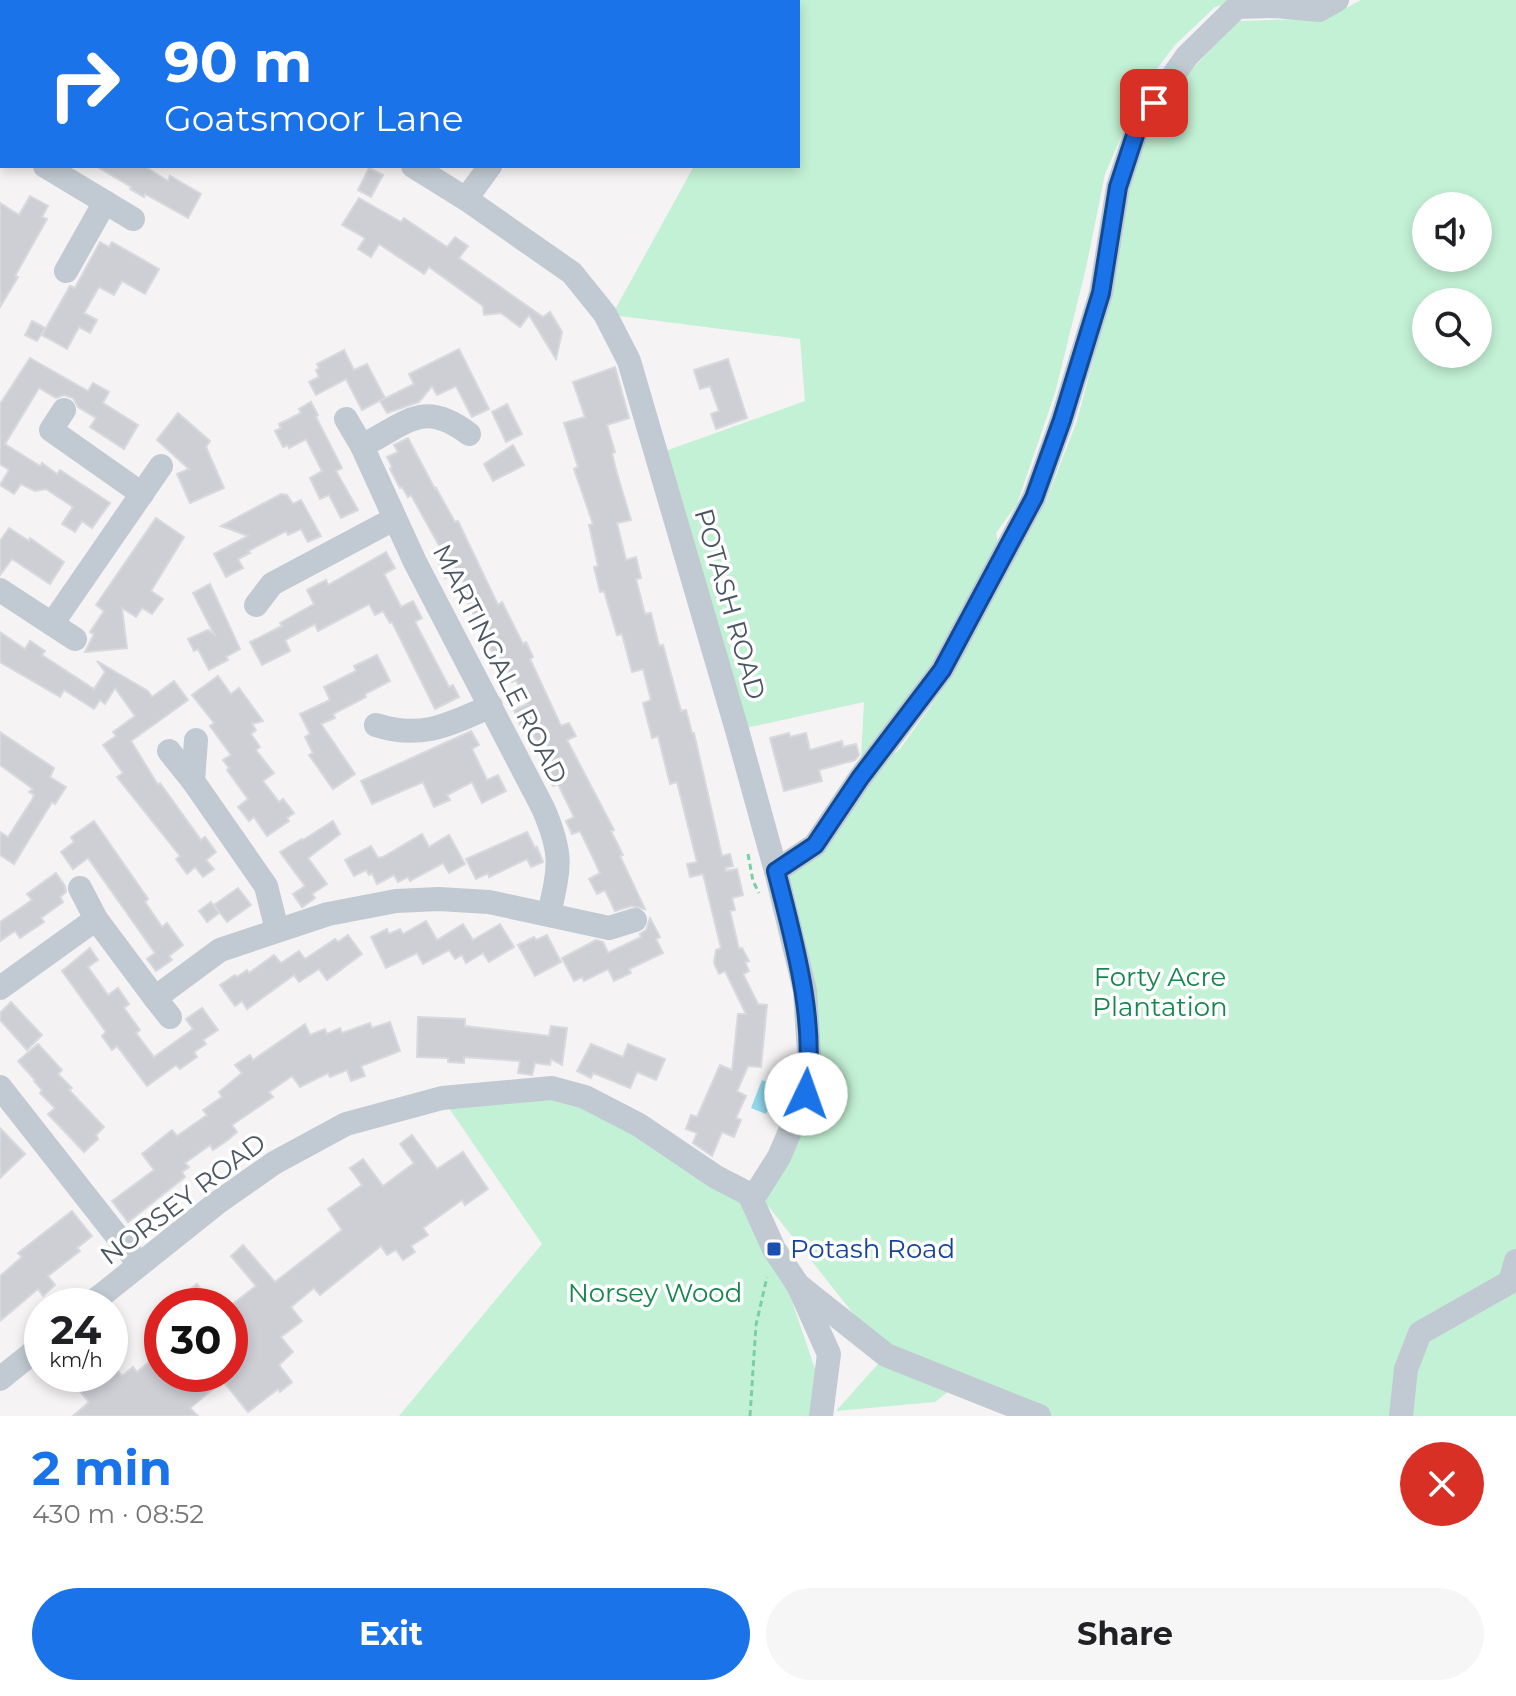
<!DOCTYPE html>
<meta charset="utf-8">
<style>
:root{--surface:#fff;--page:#f6f6f6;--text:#202124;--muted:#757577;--accent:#1a73e8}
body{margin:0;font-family:Montserrat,sans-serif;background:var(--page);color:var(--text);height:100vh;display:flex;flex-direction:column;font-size:30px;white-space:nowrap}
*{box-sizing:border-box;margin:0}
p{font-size:26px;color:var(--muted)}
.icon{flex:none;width:44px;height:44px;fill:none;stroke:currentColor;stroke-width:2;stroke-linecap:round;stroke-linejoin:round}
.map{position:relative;height:1416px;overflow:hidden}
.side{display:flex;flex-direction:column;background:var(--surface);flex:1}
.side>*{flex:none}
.guide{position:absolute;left:0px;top:0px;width:800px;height:168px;box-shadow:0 4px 12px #0003;background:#1a73e8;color:#fff;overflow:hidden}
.tools{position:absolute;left:1412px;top:192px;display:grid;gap:16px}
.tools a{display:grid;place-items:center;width:80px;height:80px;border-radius:50%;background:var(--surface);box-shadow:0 4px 12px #0003;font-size:40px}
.speed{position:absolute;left:24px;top:1288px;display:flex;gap:16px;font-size:40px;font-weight:700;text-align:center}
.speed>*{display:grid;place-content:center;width:104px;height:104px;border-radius:50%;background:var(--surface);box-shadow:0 4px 12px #0003;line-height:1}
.speed small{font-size:20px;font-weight:400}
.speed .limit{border:12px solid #d22;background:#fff;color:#111}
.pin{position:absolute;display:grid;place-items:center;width:68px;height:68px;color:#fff;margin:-34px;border-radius:16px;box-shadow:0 4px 12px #0006}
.me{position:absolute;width:88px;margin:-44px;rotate:3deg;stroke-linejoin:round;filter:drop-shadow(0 0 6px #0008)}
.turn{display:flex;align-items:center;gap:28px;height:168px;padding:0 32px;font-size:36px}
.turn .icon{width:104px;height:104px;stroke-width:2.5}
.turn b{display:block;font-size:56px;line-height:68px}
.round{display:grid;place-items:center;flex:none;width:84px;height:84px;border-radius:42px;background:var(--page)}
.head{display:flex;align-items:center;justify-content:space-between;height:136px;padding:0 32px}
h1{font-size:48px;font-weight:700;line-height:60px;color:var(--accent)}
.button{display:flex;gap:16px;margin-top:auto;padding:16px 32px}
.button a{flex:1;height:92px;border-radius:48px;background:var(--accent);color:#fff;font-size:32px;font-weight:700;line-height:92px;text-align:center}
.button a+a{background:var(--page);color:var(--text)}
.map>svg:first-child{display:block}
</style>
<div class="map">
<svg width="1516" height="1416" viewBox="0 0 1516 1416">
<rect width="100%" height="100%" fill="#f5f3f3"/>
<g fill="#c3f1d5" fill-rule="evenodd">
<path d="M175,0H1243L1215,7L1175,45L1143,87L1105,174L1086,268L1055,393L1017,504L996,533L1001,559L863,776L900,749L952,676L981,614L1046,501L1077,421L1111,293L1129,187L1149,130L1195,66L1239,21L1327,18L1361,0H1516V1416H1039L958,1384L935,1402L836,1411L886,1355L757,1192L806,1094L805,991L776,871L860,778L864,702L737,730L657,454L805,401L800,339L612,315L694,166H798V2ZM1426,206H1478V258H1426ZM1426,302H1478V354H1426Z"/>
<path d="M552,1088L747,1199L774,1249L824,1395L821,1416H399L542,1244L442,1098Z"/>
</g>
<path fill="#90daee" d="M762,1080L777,1086L766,1114L751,1108Z"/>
<g fill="#cdcfd5" stroke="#d7d9de" stroke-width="2">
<path d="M96,166H144L168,181L170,176L201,194L188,218L145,194L144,197L130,189L131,187Z"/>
<path d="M369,168L383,175L371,197L358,190Z"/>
<path d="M30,196L48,206L42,217L47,219L15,276L18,277L0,307V203L19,215Z"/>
<path d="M359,198L401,222L404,218L447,247L455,237L468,246L459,258L543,317L550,312L562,332L556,359L529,315L520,327L501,313L484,315L483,306L429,267L424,274L379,244L371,257L358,249L365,238L342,225Z"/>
<path d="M100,242L109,247L112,242L159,269L145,294L122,281L114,295L99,287L84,313L97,320L90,333L79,327L67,349L42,335L70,286L75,288Z"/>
<path d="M32,321L45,328L37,341L25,335Z"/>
<path d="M459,349L489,409L472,417L456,386L437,395L432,386L419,402L387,413L380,401L414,384L409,374Z"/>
<path d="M344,350L354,370L367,364L385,398L362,410L346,379L316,395L309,382L319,377L316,370L319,368L317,364Z"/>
<path d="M30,358L88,391L93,383L109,392L103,403L138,425L124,449L90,427L96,418L78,407L73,398L64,395L56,398L39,388L5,444L40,466L42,463L57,474L60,470L110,503L92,528L82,521L75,532L62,524L73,507L46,489L35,491L21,484L14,494L0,485L9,470L0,464V404Z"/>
<path d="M728,359L747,418L716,429L711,414L719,411L710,386L700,389L694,370Z"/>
<path d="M615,367L629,418L607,425L615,452L612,453L616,470L631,520L617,523L626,560L636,557L641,578L636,579L645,614L651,613L659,646L663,645L681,711L686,710L692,733H694L722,856L730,854L733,866L725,868L726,871L737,869L743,895L732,898L735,910L730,911L739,949L742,948L749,961L745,962L749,971L743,974L758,1004L767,1005L761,1067L748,1066L737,1091L746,1096L736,1118L741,1120L734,1137L722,1132L712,1156L693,1143L697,1133L686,1129L691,1115L697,1117L720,1065L732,1070L738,1014H746L725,971L719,974L714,963L716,950L721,948L703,874L690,877L687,864L697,862L677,782L670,784L658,736L652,738L643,703L651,700L643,669L632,672L622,634L617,635L604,591L600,592L594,567L598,566L589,525L593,524L574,469L578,467L564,423L585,417L573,382Z"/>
<path d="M311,402L318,415L316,417L342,468L336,471L358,510L341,518L329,495L320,499L310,478L322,471L306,439L289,448L288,445L283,447L275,431L281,428L279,424L301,413L299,409Z"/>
<path d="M507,404L522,434L506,442L492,412Z"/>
<path d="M178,413L210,441L206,447L224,488L190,503L177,474L189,469L157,440Z"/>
<path d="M408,438L435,489L436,488L455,522L458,521L498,605L502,602L523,644L526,642L533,657L530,659L561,726L569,723L576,736L567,740L614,830L611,831L623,855L620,856L645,909L631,906L615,911L605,890L597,894L589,879L600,873L595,862L580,831L572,834L566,821L574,817L558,784L553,786L545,770L549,768L527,722L520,725L514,710L527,704L516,680L512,682L508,672L503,674L467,601L471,599L458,571L445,578L438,562L446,558L411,495L408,497L402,487L400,488L390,469L392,467L387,457L398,452L394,445Z"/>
<path d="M513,445L524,465L493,481L484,464Z"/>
<path d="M281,494L287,495L293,504L301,500L321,536L308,542L301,529L288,535L286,531L248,551L250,553L238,559L243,568L226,577L214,554L248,536L221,526Z"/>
<path d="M156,518L184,537L151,591L163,599L152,614L142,608L136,617L122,608L127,648L85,652L94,634L90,632L104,611L96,605Z"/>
<path d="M9,528L29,541L30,538L64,562L50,584L12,559L0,575V541Z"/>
<path d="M386,552L395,568L384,574L401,607L413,601L422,618L415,622L449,687L453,685L459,697L435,709L392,622L390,623L383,611L375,615L369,604L318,631L315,624L285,640L290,651L262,665L250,642L282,626L280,623L314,604L307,590L326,580L328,585Z"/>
<path d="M210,584L240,649L226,657L228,660L209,670L198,649L194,651L188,639L208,630L214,634L193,593Z"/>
<path d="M0,632L25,649L30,641L45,651L42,655L94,689L105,672L97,661L148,691L152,697L174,681L188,700L131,741L158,785L160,783L201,840L205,837L216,852L206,860L214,869L203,877L195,867L187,874L176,859L180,856L117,777L123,773L103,745L116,736L113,732L135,716L115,688L105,704L100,700L94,709L64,690L60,697L0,662Z"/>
<path d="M377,655L390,681L365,694L366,697L333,714L335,718L321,724L355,774L333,789L309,755L313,753L305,737L310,734L300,714L330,700L324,687L356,671L354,666Z"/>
<path d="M218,676L231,694L239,688L263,721L252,724L256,730L251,734L260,747L256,750L274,773L263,781L279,802L283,799L294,813L287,818L289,821L267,836L254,817L249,821L238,807L248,799L227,770L229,768L223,760L231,755L210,726L214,723L192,695Z"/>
<path d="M471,731L479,745L472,749L487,780L498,775L506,791L482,803L472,782L447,795L450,800L434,807L423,782L372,804L361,781Z"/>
<path d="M0,732L54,768L50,777L66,787L55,804L52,802L14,864L0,855V832L8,837L32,800L34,795L29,792L33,789L0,765Z"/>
<path d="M789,733L790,737L806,733L810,750L842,741L843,747L856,744L859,755L855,760L819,770L822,781L784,791L770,738Z"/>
<path d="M94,821L148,899L145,902L162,927L167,923L183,945L169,956L172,960L156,971L147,959L155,953L88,858L73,869L61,852L74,842L71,837Z"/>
<path d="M333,821L340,834L308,858L327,884L312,894L315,898L302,907L293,894L305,886L280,852L302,839L303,840Z"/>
<path d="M527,832L535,848L537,847L543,862L531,867L527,859L489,877L488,873L476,879L466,859Z"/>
<path d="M422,834L429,847L449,835L465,864L449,873L443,863L410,881L408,877L398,882L394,875L377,884L372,873L369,875L366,870L354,876L345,860L371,846L378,858L383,857Z"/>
<path d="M56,873L65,886L66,892L60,897L63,902L41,918L44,922L20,938L15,931L0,941V922L32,900L27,894Z"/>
<path d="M238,888L251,905L227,922L214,905Z"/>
<path d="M211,902L219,913L207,922L199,911Z"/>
<path d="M650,918L660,937L656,939L663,953L629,969L631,973L614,981L608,969L584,981L582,977L574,981L562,958L596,940L603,942L608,953L641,937L640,934L646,930Z"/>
<path d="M426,921L437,940L463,924L473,940L500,924L514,947L489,962L483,953L466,963L462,955L455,959L449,950L423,964L417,953L386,968L371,937L387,929L389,934L400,929L403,934Z"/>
<path d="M348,935L362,954L327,980L319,969L299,982L294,975L247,1009L242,1001L235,1006L220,985L235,975L237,977L247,970L249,973L274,955L281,963L299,951L305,959L335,939L338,942Z"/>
<path d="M547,935L561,962L535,976L518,945L534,937L536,940Z"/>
<path d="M90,948L98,960L88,967L108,995L118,988L129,1004L124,1008L140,1030L136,1033L154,1057L193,1029L186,1019L202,1008L218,1030L203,1040L206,1044L194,1052L197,1057L180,1069L176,1065L147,1086L117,1046L112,1050L102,1036L106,1032L62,971Z"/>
<path d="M11,1002L42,1035L27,1050L0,1020V1013Z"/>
<path d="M418,1017L465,1019V1026L549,1036L551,1026L567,1028L562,1065L551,1059L550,1065L535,1063L532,1075L518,1073L520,1061L464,1057V1063L448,1062V1058L417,1057Z"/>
<path d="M390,1022L400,1051L361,1066L365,1076L351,1081L347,1070L330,1077L328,1073L300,1087L292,1076L269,1092L273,1097L232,1125L237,1132L228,1140L213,1150L210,1145L185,1163L189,1167L182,1172L185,1177L128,1222L112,1201L154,1170L142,1154L172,1130L177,1136L207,1115L203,1110L222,1097L219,1092L242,1073L235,1065L250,1055L253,1060L305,1024L310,1035L325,1029L327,1034L340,1028L342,1033L370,1023L372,1028Z"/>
<path d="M38,1044L62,1070L58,1074L72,1088L69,1090L104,1127L96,1135L98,1139L84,1152L48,1114L55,1108L40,1093L42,1090L34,1081L35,1080L18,1061Z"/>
<path d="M591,1044L623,1057L628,1044L665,1059L656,1080L637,1072L630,1088L593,1073L591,1078L577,1071Z"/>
<path d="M0,1128L25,1154L0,1178Z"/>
<path d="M412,1135L437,1169L463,1152L488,1189L465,1205L462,1200L423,1228L428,1235L411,1246L415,1252L403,1260L396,1250L387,1255L381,1246L320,1295L314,1288L291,1307L302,1321L281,1337L293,1352L279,1365L292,1382L280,1392L278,1389L248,1412L223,1381L190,1408L198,1416H73L89,1402L78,1389L95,1374H110V1362L122,1376L133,1367L137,1372L150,1361L161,1374H230V1306L256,1286L231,1256L243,1245L275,1282L342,1230L328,1209L362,1185L350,1168L363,1159L383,1186L414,1163L400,1144Z"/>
<path d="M72,1211L92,1236L77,1248L80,1251L48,1276L55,1285L43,1296L38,1289L0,1321V1276L22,1257L18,1253Z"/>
<path d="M197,1284L214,1306H169Z"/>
</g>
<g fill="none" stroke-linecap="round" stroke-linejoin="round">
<g stroke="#7ad0a6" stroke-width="3" stroke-dasharray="6 4" stroke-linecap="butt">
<path d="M748,854L753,881L759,893"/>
<path d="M750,1416L756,1325L767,1277"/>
</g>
<g stroke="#c1cad2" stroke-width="24">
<path d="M146,0L149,2"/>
<path d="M0,139L2,140"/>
<path d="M45,166L133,219"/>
<path d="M466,199L490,166"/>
<path d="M66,271L105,202"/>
<path d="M64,410L51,430L142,494"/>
<path d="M346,419L362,446L415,562L543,808C563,854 560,866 549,914"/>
<path d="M362,446C407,423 423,399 469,434"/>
<path d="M0,590L52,624L161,466"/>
<path d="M256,605L272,584L394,519"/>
<path d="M52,624L75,639"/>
<path d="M376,725C422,740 450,724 491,706"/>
<path d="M196,740L193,781L266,886L277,930"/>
<path d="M169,751L193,781"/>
<path d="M776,871L815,845L860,778L942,670L1034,498L1062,420L1101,293L1118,187L1138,126L1187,56L1237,7L1276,6L1319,10L1337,0"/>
<path d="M80,888L96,919"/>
<path d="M0,988L96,919L155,998L220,950L328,914L396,901L439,899L489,902L609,928L635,920"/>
<path d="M155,998L170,1017"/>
<path d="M0,1087L139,1264"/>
<path d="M749,1194L774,1249L798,1285L829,1354L821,1416"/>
<path d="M798,1285L886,1355L1039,1416"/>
<path d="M88,1306L217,1203L274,1163L346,1124L442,1098L552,1088L585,1097L639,1125L716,1177L749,1194L757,1192L779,1157L806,1094L810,1069L805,991L776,871L737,730L629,361L605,314L572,273L466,199L413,166"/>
<path d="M0,1379L42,1345"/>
<path d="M1401,1416L1406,1369L1420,1333L1510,1282L1516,1261"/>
</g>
</g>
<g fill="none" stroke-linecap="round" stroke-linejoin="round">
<defs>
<path id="route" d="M806,1094C817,1020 794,942 776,871L815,845L860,778L942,670L1034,498L1062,420L1101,293L1118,187L1138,126L1154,103"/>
</defs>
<use href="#route" stroke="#114b97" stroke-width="20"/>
<use href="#route" stroke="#1a73e8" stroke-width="14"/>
</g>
<rect fill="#1a4fb4" stroke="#fff" stroke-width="3" x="766" y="1241" width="16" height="16" rx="4"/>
<g text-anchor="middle" stroke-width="7" stroke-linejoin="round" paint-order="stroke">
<g font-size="26" fill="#4a5661" stroke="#fff">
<text transform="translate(730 604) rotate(74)" y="9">POTASH ROAD</text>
<text transform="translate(500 664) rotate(63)" y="9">MARTINGALE ROAD</text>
<text transform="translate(183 1199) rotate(-37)" y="9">NORSEY ROAD</text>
</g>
<g font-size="26" fill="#17864f" stroke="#fff">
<text x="1160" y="986">Forty Acre<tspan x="1160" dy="30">Plantation</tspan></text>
<text x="655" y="1302">Norsey Wood</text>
</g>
<g font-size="26" fill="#164399" stroke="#fff" text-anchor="start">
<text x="790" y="1258">Potash Road</text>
</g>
</g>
</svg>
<div class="tools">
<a><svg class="icon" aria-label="sound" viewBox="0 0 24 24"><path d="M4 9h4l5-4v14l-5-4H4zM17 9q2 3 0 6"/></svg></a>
<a><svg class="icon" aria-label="search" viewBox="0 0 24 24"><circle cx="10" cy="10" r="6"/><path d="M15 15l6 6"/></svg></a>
</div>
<div class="speed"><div>24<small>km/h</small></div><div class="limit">30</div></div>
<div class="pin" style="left:1154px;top:103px;background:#d93025"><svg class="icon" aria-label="arrive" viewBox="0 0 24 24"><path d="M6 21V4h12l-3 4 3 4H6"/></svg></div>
<svg class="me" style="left:806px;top:1094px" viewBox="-20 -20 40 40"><circle r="19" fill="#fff"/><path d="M0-13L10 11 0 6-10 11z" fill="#1a73e8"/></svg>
<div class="guide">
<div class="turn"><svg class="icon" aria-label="right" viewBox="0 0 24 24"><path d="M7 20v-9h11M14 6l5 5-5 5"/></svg><div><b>90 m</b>Goatsmoor Lane</div></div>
</div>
</div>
<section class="side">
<div class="head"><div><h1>2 min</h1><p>430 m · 08:52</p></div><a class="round" style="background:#d93025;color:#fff"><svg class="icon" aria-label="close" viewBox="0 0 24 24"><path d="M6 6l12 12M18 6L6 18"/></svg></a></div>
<div class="button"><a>Exit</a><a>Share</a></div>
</section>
